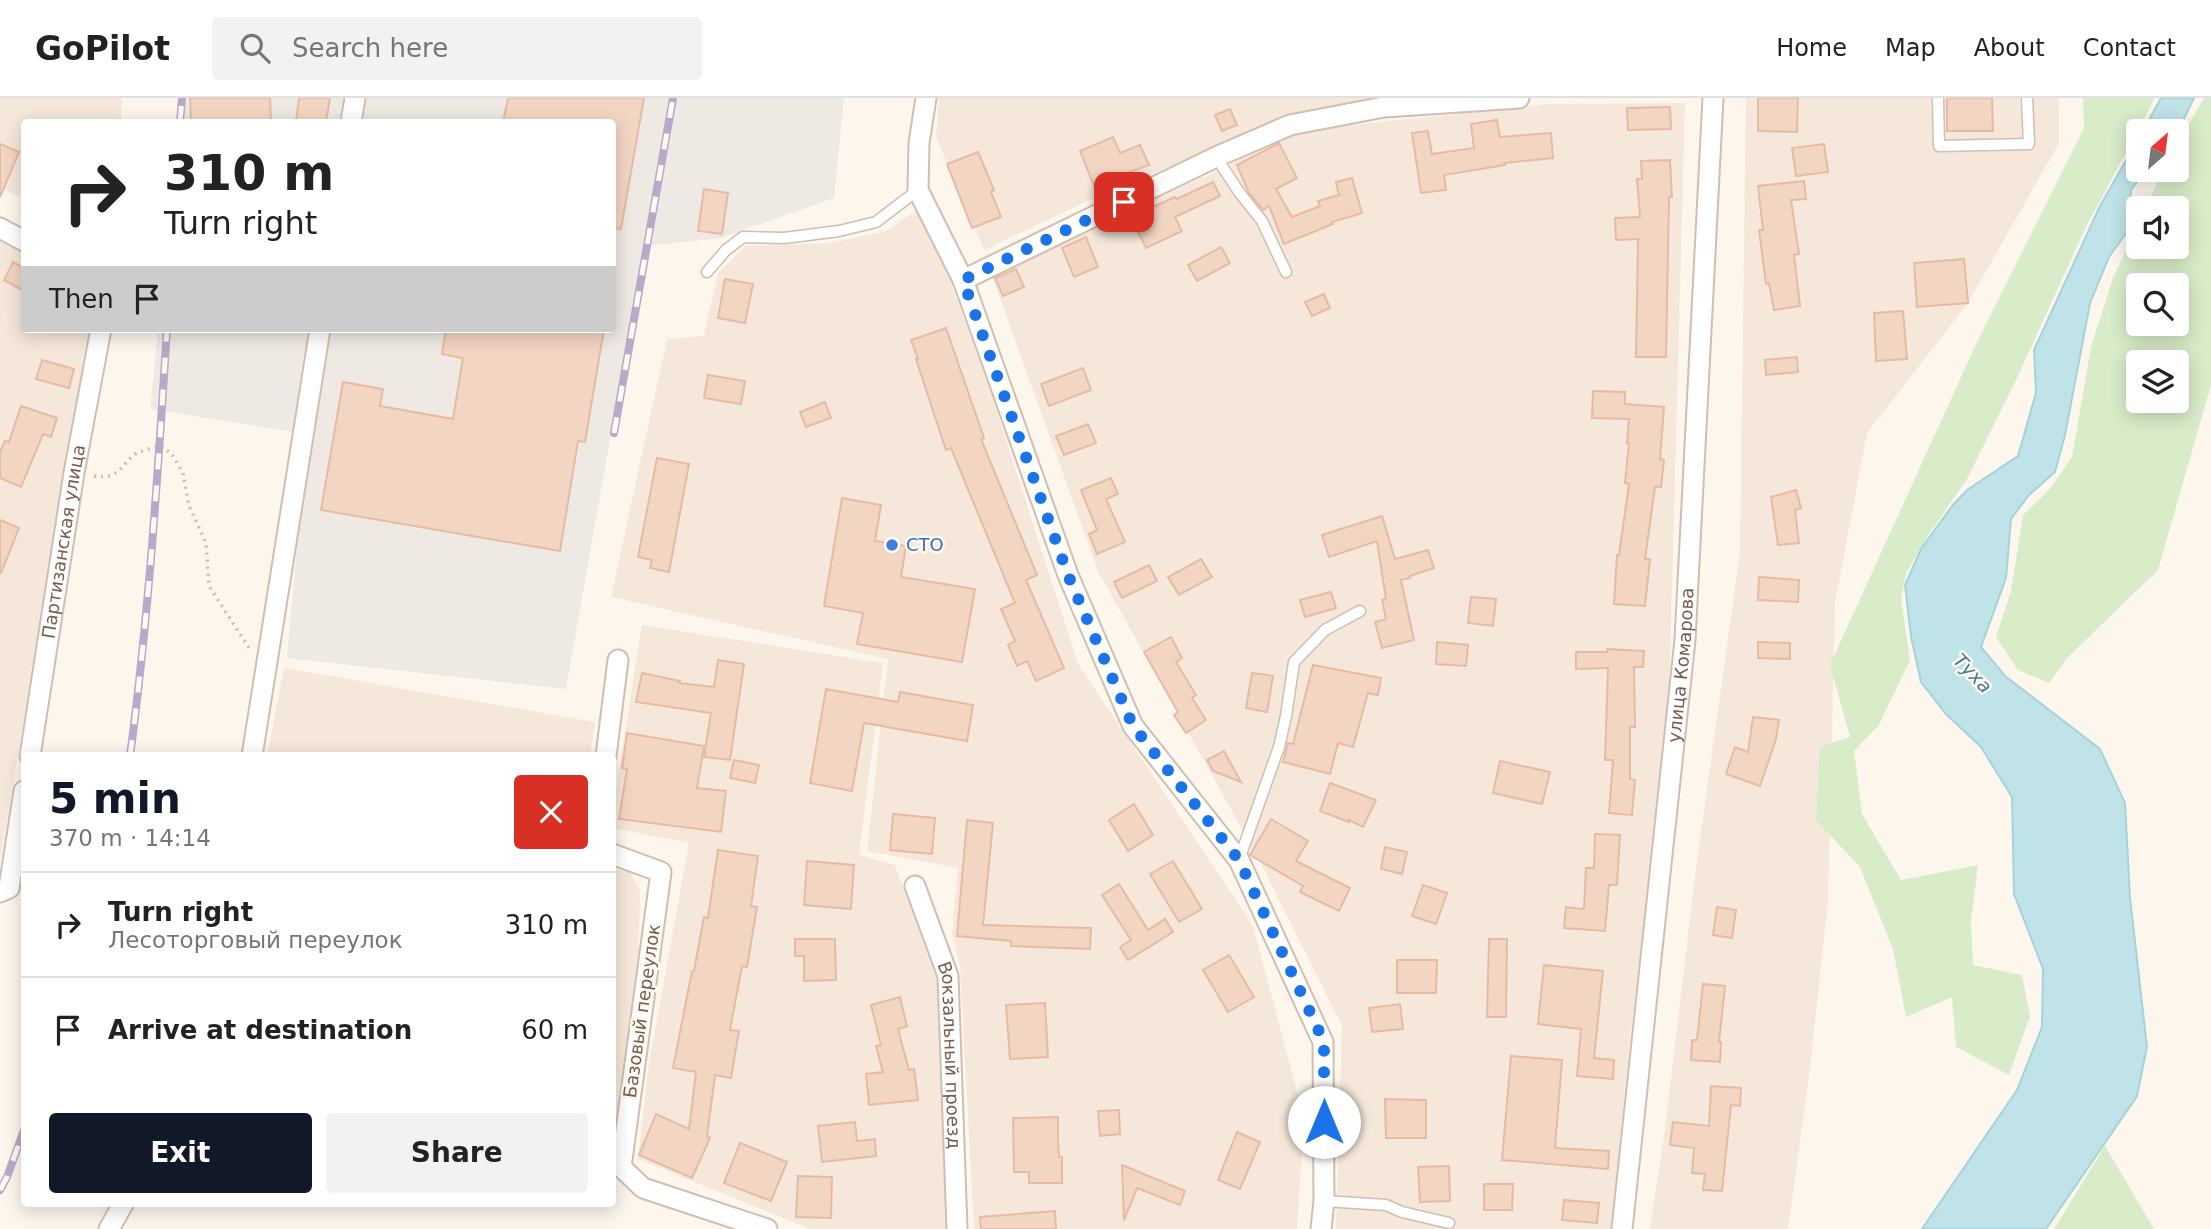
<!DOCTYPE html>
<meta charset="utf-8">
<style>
:root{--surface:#fff;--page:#f2f2f2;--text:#222;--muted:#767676;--line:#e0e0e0;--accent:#111827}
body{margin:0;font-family:"DejaVu Sans",sans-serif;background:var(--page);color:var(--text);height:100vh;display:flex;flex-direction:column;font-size:26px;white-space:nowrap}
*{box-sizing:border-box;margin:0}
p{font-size:23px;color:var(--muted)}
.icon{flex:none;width:38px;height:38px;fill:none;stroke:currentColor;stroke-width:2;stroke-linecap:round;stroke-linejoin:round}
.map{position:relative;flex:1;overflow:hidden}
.sheet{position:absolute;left:21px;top:654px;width:595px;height:455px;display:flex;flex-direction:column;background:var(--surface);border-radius:7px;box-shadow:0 4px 18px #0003}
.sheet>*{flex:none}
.guide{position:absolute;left:21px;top:21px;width:595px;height:214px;border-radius:7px;box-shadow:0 4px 18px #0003;background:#fff;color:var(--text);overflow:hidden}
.needle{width:46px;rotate:28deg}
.fabs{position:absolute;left:2126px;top:21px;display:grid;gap:14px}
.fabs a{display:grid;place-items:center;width:63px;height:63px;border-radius:7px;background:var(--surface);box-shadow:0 4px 18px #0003;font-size:35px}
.pin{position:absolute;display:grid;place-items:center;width:60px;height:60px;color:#fff;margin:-30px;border-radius:14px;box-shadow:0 4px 10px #0006}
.me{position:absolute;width:77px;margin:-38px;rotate:0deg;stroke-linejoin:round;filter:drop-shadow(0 0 5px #0008)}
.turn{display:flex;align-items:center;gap:24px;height:147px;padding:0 28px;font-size:32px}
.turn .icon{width:91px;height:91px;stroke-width:2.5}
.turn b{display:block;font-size:49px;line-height:60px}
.then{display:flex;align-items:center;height:66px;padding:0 28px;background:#0003;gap:14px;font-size:26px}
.round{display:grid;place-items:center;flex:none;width:74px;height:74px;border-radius:7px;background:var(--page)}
.headline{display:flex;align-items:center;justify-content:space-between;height:119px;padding:0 28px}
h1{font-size:42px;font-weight:700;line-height:52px;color:var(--accent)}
.action{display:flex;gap:14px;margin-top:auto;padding:14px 28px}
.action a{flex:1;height:80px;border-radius:7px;background:var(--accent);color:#fff;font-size:28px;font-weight:700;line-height:80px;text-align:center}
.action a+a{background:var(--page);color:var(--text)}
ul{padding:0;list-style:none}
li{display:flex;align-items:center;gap:21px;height:105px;padding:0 28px;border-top:2px solid var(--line)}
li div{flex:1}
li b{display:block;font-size:26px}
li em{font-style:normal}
header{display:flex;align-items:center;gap:42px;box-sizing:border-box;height:98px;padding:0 35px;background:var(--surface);border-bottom:2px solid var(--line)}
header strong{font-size:33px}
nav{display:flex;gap:38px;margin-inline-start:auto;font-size:24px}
.search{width:490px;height:63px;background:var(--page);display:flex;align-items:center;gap:18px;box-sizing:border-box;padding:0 24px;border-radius:7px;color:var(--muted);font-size:26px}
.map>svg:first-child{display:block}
</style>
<header>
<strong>GoPilot</strong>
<div class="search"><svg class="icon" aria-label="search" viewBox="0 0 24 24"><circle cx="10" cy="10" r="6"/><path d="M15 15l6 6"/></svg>Search here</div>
<nav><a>Home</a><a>Map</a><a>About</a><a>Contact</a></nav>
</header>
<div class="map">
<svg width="2211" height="1131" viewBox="0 0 2211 1131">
<rect width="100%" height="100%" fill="#fdf6ec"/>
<g fill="#f5e8da">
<path d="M0,0H122L121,24H24V100L0,90Z"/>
<path d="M939,0H1386L1283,21L1092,101L984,152L936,39Z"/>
<path d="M1746,0H2059V45L1968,205L1867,335L1835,505L1828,804L1809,978L1788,1131H1650L1665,1031L1696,770L1740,454Z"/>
<path d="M1685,5L1669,602L1629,950L1611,1131H1336L1342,928L1256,756L1098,473L992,178L1217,73L1294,33L1551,6Z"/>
<path d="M923,108L991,295L1078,566L1253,828L1304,1020L1297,1131H974L960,868L952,836L958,770L867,753L888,561L611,499L667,241L704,238L718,175L746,148L831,145L886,133Z"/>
<path d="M0,139L24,152V231L94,232L50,462L0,764Z"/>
<path d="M642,527L883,565L859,757L895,767L937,883L949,1131H810L638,1061L649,966L689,745L613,730V710Z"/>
<path d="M284,570L595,624L590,658H267Z"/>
<path d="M613,771L629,774L640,791L637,910L613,1045Z"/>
</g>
<path fill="#efe9e4" d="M181,0H844L834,100L721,140L644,148L566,591L287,560L307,336L150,311L158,231H612V24H179Z"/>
<g fill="#d8ecc9" fill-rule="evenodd">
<path d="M2083,0H2155L2086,129L2018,278L1967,381L1929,436L1906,475L1901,502L1910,562L1879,627L1854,653L1862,716L1901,782L1978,767L1971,822L1973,867L2022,877L2030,918L2009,977L1956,949L1952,899L1906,919L1893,851L1860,769L1816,722L1820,649L1850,639L1830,567L1977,244L2084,30Z"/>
<path d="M2204,0H2211V287L2158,472L2066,561L2049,585L2018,572L1996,539L2011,493L2023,417L2048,393L2072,359L2091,249L2113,180L2138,126V149H2177V110H2146L2163,72H2177V46ZM2138,187H2177V226H2138ZM2138,264H2177V303H2138Z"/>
<path d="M2105,1048L2154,1131H2054Z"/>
</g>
<g fill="#bfe3e8" stroke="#a5d3da" stroke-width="2">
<path d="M2161,0H2194L2182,25L2176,33H2143Z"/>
<path d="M2138,41V72H2146L2131,92L2129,131L2109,159L2090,205L2065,337L2055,374L2029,397L2011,421L2006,480L1981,549L2005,578L2100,651L2125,705L2130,800L2147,949L2137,998L2046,1131H1922L2017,992L2042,929L2043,871L2014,796L2012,699L1981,649L1946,616L1921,584L1911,538L1905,487L1921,451L1952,408L1967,392L2018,358L2036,295L2034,252L2099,110Z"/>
</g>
<g fill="#f3d5c3" stroke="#e6bba3" stroke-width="2">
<path d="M190,0H270L271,24H191Z"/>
<path d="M299,0H330L326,24H296Z"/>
<path d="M508,0H644L621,131L612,130V24H503Z"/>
<path d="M1758,0H1798L1797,34L1758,33Z"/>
<path d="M1947,0H1992L1993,33H1947Z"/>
<path d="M1670,9L1671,31L1628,32L1627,10Z"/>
<path d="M1230,11L1237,27L1222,33L1215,17Z"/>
<path d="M1497,22L1500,39L1551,35L1553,60L1504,65L1505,67L1444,77L1446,92L1421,95L1412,35L1428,33L1432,56L1474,50L1471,26Z"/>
<path d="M1113,39L1120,55L1140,47L1149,67L1094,88L1080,53Z"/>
<path d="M1279,45L1297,80L1276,91L1292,119L1320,108L1318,103L1339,97L1336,84L1352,80L1362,115L1332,124L1333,126L1284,146L1269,108L1263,112L1249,95L1237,67Z"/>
<path d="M0,46L19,54L0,99Z"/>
<path d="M1824,46L1828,74L1796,78L1792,50Z"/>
<path d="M978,54L994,92L991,94L1001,119L972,130L947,66Z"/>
<path d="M1670,62L1672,99H1669L1666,259H1636L1638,141L1616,142L1615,120L1640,119L1637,81H1642L1641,63Z"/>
<path d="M1804,83L1806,101L1791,102L1799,156L1794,157L1800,208L1774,212L1769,185L1766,186L1759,132H1763L1758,88Z"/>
<path d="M1213,84L1220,98L1175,119L1182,133L1146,150L1131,119L1175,99L1177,101Z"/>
<path d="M704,91L728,95L722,136L698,133Z"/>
<path d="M1086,139L1098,169L1074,179L1062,150Z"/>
<path d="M1221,149L1230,165L1197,183L1188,167Z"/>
<path d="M1964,161L1968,205L1917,209L1914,165Z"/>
<path d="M13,164L24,170V193L4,182Z"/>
<path d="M1016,171L1024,189L1003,198L995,180Z"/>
<path d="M725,181L753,186L745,225L718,220Z"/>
<path d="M1324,196L1330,210L1312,218L1305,204Z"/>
<path d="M1903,213L1907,261L1876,263L1874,215Z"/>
<path d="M946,230L984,340L981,341L1037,477L1026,482L1064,570L1036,583L1027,563L1017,568L1008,547L1015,543L1001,511L1015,505L951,350L946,352L916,261H918L911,242Z"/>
<path d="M446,231H604L585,344L578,343L560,453L321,412L343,284L383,291L380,308L453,321L463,260L442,256Z"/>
<path d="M1797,259L1798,274L1766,277L1765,262Z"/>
<path d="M42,262L74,271L69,290L36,281Z"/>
<path d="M1083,270L1091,292L1049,308L1041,286Z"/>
<path d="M708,277L745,283L741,306L704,300Z"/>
<path d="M1593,293L1625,294V306L1664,309L1660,361L1664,362L1661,389H1655L1645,461H1650L1645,508L1614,506L1617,457H1619L1629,386L1625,385L1629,345H1627L1629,321L1592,320Z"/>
<path d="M825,304L831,320L806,329L800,314Z"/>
<path d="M21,308L57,320L51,339L43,336L21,389L0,380V354L5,343L9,344Z"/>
<path d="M1088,326L1096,345L1064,357L1056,338Z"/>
<path d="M657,360L689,366L669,474L650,470L652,462L638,459Z"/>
<path d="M1111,380L1118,396L1106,401L1125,444L1097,456L1089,436L1097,432L1081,392Z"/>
<path d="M1796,392L1801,410L1795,412L1799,445L1778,447L1771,399Z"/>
<path d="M842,400L881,407L875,443L906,448L901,479L975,491L962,564L857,546L863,515L824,508Z"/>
<path d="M1382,418L1395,461L1428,452L1434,470L1410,478V480L1401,482L1414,542L1382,550L1375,524L1386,521L1382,502L1386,501L1377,443L1329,459L1322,437Z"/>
<path d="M0,422L19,430L1,475H0Z"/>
<path d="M1201,461L1212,479L1179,497L1168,479Z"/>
<path d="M1149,467L1157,483L1122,500L1114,484Z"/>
<path d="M1759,479L1799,482L1798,504L1758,502Z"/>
<path d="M1331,494L1336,510L1305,519L1300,502Z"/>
<path d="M1471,499L1496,501L1493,528L1468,525Z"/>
<path d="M1171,539L1182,560L1176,564L1196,597L1192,600L1206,622L1186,635L1174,617L1178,614L1144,554Z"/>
<path d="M1437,544L1468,547L1466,568L1436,566Z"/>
<path d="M1758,544L1790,545V561L1758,560Z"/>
<path d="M1607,551L1644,553L1643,569H1634L1635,629H1630V681L1635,682L1632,717L1609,715L1613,662H1605L1608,570L1576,571V554H1607Z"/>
<path d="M718,562L744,566L730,662L704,659L711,615L636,604L642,575L680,583L679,585L714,589Z"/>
<path d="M1313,567L1381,580L1378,597L1368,595L1353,649L1338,645L1330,676L1283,664L1288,645L1293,646Z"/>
<path d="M1252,575L1273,578L1267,614L1246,610Z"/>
<path d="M826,591L898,604L900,594L973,607L967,643L864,625L852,693L810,685Z"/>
<path d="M1753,619L1779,622L1776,641L1760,688L1726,676L1735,649L1748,654Z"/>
<path d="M627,635L704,648L697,690L726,693L721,734L619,721L627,671L622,670Z"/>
<path d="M1224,653L1241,684L1213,673L1207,662Z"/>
<path d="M734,662L759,667L755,685L730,680Z"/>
<path d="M1500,663L1550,674L1542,706L1493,695Z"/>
<path d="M1330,685L1376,702L1363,729L1349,722V724L1320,713Z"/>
<path d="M1134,706L1153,737L1128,753L1109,722Z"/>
<path d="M893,716L935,720L932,756L890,752Z"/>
<path d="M1271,721L1308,743L1296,763L1350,790L1339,813L1300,794L1303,788L1250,757Z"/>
<path d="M967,722L993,725L983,827L1091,830L1090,851L1011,848V843L957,838Z"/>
<path d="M1595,736L1620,737L1617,787H1609L1605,833L1564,830L1566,809L1584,811L1586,770H1594Z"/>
<path d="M1385,749L1407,754L1402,776L1381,771Z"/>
<path d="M718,752L758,758L751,808L757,809L747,869L742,868L730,932L739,933L731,980L715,977L707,1038L710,1040L692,1080L639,1057L656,1016L689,1031L696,974L673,970L692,873H694L704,819L708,820Z"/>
<path d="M807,763L854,767L851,811L804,807Z"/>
<path d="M1173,763L1202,811L1179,824L1150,776Z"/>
<path d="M1119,786L1148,832L1165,821L1173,834L1128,862L1120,849L1131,842L1102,797Z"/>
<path d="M1423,787L1447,795L1436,826L1412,818Z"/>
<path d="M1717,809L1736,812L1732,840L1713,837Z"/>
<path d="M795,841H835L836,882L804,883V858H795Z"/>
<path d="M1489,841H1507L1506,919H1487Z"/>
<path d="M1229,857L1254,899L1228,914L1203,872Z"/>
<path d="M1397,862H1437L1436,895H1397Z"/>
<path d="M1544,867L1603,873L1594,960L1614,962L1613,981L1577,978L1581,931L1538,926Z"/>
<path d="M1703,886L1725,888L1719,944H1721L1720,964L1691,962L1692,942H1697Z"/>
<path d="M900,899L907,928L898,931L909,972L914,971L918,1002L869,1007L866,976L883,974L876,948L881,947L871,907Z"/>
<path d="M1045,905L1048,959L1010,961L1006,907Z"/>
<path d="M1400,906L1403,931L1372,934L1369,910Z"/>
<path d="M1511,958L1562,962L1555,1050L1609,1053L1608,1071L1502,1062Z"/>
<path d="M1711,988L1741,990L1740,1008L1731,1007L1722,1093L1703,1092L1705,1076L1692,1075L1694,1050L1670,1047L1673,1024L1709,1028Z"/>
<path d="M1385,1001L1426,1002V1040H1386Z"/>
<path d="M1119,1012L1120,1036L1100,1038L1098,1013Z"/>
<path d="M1058,1019V1041L1059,1059H1062V1085H1029V1074H1014L1013,1020Z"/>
<path d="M855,1024L857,1043L875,1041L876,1058L822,1064L818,1028Z"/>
<path d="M1237,1034L1260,1044L1240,1091L1218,1082Z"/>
<path d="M740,1045L787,1064L771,1103L724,1085Z"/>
<path d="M1122,1067L1185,1093L1180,1107L1137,1090L1124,1122Z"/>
<path d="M1449,1068L1450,1103L1420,1104L1418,1069Z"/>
<path d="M798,1078L832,1079L831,1120L796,1119Z"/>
<path d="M1484,1086H1513L1512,1112H1484Z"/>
<path d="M1564,1102L1599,1105L1597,1125L1562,1122Z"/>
<path d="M1055,1113L1056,1131H981L980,1119Z"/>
</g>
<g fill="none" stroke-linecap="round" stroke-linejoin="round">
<defs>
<g id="lane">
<path d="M1938,0L1939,48L2029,46L2027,0"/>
<path d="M1216,59L1239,94L1262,123L1286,174"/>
<path d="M707,174L726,152L743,139L784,140L839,133L876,124L918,92"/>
<path d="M1239,762L1279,649L1286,618L1294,564L1325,532L1360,513"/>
<path d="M1324,1103L1386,1107L1402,1114L1449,1125"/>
</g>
<g id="street">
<path d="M926,0L919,45L918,92L963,182L1068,477L1133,628L1239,762L1323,944L1324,1103L1321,1131"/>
<path d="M351,24L355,0"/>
<path d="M0,130L24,143"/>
<path d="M963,182L1216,59L1290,27L1384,9L1519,0"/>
<path id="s1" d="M30,658L74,375L101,231"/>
<path d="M252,658L320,231"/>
<path d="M606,658L618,562"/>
<path d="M612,756L661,774L621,1069L643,1090L767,1131"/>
<path id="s2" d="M915,788L948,878L957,1131"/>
<path d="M0,794L9,790L24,693"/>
<path d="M109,1131L123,1106"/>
<path id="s3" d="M1622,1131L1685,542L1713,0"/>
</g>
</defs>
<use href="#lane" stroke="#d1beb0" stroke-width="13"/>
<use href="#street" stroke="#d1beb0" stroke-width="23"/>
<path stroke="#d9b8a5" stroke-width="3.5" stroke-dasharray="2 5" stroke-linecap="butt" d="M94,378C121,382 121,365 137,355C144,352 153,350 160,348L171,355L183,375L189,408L206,445L209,488L249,550"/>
<use href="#lane" stroke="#fff" stroke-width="10"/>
<use href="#street" stroke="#fff" stroke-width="19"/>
<defs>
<g id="rail">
<path d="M180,24L182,0"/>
<path d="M614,335L673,0"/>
<path d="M130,658C149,516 158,373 167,231"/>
<path d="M0,1092L7,1079L24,1032"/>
</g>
</defs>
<use href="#rail" stroke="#b9a8c9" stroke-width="8"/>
<use href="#rail" stroke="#fffaf3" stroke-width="5" stroke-dasharray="16" stroke-linecap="butt"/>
</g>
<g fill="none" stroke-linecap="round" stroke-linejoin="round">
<path stroke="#1a73e8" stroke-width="12" stroke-dasharray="0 21.6" d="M1124,104L963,182L1068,477L1133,628L1239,762L1324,944V1024"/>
</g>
<circle fill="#3f7fe0" stroke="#fffaf3" stroke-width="2.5" cx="892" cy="447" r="7"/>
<g text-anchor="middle" stroke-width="5" stroke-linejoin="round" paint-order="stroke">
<g font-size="18" fill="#7a5c4d" stroke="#fffaf3">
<text dy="6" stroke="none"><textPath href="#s1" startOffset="217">Партизанская улица</textPath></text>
<text dy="6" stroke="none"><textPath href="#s3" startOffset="567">улица Комарова</textPath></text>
<text transform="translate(642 913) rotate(-82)" y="6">Базовый переулок</text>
<text dy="6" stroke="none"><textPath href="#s2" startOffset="175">Вокзальный проезд</textPath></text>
</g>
<g font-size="18" fill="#366cbe" stroke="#fffaf3" text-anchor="start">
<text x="906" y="453">СТО</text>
</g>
<g font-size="19" font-style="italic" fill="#437c86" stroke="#fffaf3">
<text transform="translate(1973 575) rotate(46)" y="7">Туха</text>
</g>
</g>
</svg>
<div class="fabs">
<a><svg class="needle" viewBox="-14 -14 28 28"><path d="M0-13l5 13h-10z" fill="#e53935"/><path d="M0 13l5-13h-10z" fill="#767676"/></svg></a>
<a><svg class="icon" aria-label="sound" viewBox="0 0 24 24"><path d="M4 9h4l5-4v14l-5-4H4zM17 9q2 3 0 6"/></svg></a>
<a><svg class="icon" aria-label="search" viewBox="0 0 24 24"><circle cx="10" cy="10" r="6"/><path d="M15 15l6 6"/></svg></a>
<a><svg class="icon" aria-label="layers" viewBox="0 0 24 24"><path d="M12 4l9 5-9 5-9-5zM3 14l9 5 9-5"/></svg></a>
</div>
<div class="pin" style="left:1124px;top:104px;background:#d93025"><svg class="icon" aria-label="arrive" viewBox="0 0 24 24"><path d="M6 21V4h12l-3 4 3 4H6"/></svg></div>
<svg class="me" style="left:1324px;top:1024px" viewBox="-20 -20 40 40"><circle r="19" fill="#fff"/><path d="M0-13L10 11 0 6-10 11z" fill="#1a73e8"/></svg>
<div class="guide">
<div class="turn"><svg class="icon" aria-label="right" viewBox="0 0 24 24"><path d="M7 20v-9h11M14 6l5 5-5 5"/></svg><div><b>310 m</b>Turn right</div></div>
<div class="then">Then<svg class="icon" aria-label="arrive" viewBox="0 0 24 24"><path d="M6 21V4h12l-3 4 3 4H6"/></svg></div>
</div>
<section class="sheet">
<div class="headline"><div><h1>5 min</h1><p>370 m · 14:14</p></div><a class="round" style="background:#d93025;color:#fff"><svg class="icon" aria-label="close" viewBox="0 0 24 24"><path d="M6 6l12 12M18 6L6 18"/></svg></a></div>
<ul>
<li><svg class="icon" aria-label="right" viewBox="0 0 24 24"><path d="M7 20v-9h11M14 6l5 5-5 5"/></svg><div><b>Turn right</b><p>Лесоторговый переулок</p></div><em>310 m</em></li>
<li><svg class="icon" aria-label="arrive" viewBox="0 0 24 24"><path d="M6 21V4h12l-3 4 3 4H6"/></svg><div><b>Arrive at destination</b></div><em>60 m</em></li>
</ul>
<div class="action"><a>Exit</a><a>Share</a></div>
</section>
</div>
